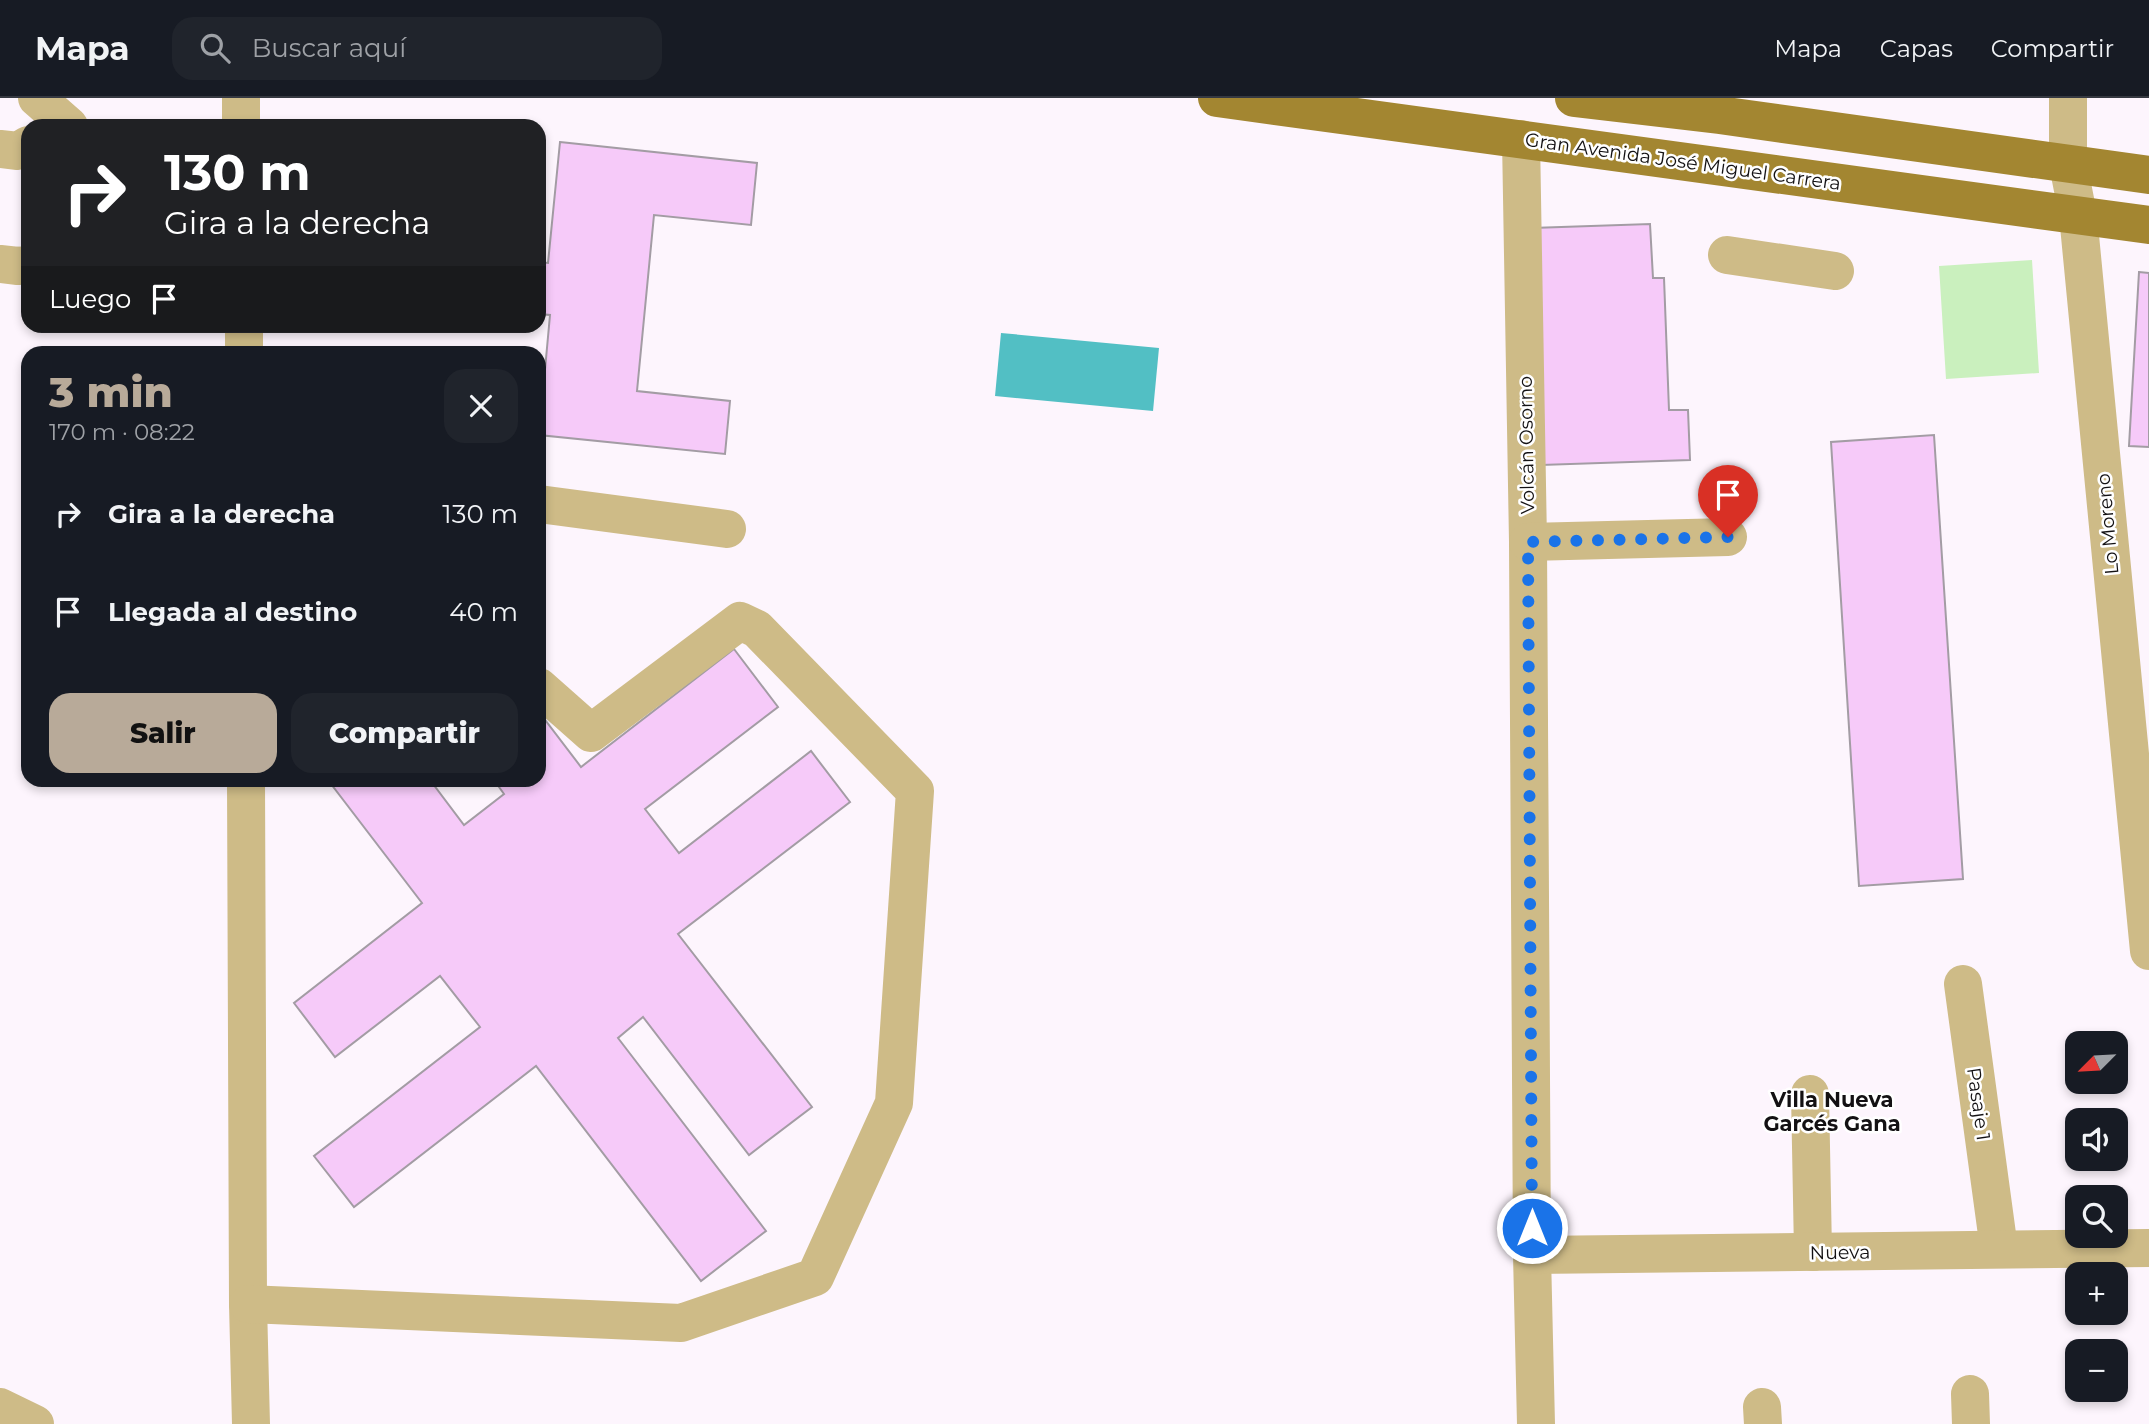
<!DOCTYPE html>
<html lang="es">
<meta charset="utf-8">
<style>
:root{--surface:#171b24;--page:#20242c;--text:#f1f3f6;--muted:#9ea1a6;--line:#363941;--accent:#b8aa99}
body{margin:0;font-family:Montserrat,sans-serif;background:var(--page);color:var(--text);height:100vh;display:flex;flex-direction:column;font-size:26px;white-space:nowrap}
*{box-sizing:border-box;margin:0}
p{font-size:23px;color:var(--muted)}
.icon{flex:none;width:38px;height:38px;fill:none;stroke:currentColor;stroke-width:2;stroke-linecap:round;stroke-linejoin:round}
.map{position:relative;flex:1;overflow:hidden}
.details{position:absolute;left:21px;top:248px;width:525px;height:441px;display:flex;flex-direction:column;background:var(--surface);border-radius:21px;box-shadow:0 4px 10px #0003}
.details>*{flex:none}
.hud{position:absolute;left:21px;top:21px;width:525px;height:214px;border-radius:21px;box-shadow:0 4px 10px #0003;background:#202124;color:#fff;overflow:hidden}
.needle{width:46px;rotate:246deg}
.fabs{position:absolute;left:2065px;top:933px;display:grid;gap:14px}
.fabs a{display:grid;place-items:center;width:63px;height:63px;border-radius:14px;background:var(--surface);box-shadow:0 4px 10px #0003;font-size:35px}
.pin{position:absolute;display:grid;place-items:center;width:60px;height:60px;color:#fff;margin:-72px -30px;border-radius:50% 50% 50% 0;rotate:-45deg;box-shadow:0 0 7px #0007}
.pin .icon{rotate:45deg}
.me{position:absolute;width:77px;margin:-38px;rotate:0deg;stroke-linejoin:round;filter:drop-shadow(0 0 5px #0008)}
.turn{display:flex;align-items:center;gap:24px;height:147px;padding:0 28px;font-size:32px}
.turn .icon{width:91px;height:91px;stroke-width:2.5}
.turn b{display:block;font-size:49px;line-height:60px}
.then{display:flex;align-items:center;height:66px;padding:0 28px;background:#0003;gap:14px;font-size:26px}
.round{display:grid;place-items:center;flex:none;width:74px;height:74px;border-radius:21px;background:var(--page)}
.headline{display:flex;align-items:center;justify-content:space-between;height:119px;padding:0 28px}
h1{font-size:42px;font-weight:800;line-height:52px;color:var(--accent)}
.primary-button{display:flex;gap:14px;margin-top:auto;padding:14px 28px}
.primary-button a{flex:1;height:80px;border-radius:21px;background:var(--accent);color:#111;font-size:28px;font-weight:800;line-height:80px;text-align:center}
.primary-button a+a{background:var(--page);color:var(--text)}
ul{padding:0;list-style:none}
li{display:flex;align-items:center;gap:21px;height:98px;padding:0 28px}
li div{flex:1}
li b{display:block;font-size:26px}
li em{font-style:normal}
header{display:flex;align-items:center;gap:42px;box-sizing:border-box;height:98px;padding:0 35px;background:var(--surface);border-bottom:2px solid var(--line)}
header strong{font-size:33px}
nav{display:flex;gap:38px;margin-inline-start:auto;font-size:24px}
.search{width:490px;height:63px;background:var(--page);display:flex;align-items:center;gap:18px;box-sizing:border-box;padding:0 24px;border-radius:21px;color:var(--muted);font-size:26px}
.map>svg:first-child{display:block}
</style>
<header>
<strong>Mapa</strong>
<div class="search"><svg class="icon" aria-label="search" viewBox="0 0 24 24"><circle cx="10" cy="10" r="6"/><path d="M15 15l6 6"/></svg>Buscar aquí</div>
<nav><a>Mapa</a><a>Capas</a><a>Compartir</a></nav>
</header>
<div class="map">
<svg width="2149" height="1326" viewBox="0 0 2149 1326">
<rect width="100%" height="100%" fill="#fdf5fd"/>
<path fill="#caf0be" d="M2032,162L2039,275L1946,281L1939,168Z"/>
<path fill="#52bfc4" d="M1001,235L1159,250L1153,313L995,298Z"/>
<g fill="#f6caf9" stroke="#a39ca4" stroke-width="2">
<path d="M560,44L757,65L751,127L654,117L637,293L730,303L725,356L539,337L550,217L539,216V164L548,165Z"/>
<path d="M1650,126L1653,180H1664L1669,312H1688L1690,362L1541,367L1532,130Z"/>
<path d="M2139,174L2149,175V349L2129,348Z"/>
<path d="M1934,337L1963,781L1859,788L1831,344Z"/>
<path d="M734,551L778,609L645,711L679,755L811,653L850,704L678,836L812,1009L749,1057L643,919L618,940L766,1133L701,1183L536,968L354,1109L314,1058L480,929L440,878L335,959L294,905L422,805L328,682H430L464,727L504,696L494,682H539V614L581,669Z"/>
</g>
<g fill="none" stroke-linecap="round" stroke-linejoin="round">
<g stroke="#cebb87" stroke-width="38">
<path d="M37,0L69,28"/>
<path d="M241,0V28"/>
<path d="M2068,0V66L2078,117L2149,853"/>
<path d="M1521,41L1528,444L1532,1157L1536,1326"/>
<path d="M0,51L18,53L28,47"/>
<path d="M1727,157L1835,173"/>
<path d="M0,166L18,168L28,167"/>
<path d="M244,228V256"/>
<path d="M539,406L727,431"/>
<path d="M1528,444L1728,439"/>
<path d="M246,682L248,1206L251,1326"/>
<path d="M1963,886L1999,1151"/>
<path d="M1810,996L1813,1154"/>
<path d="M1532,1157L2149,1150"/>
<path d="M248,1206L681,1225L815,1179L894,1005L915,693L757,531L740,523L591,635L539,589"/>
<path d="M1970,1296L1971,1326"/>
<path d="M0,1309L35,1326"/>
<path d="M1762,1309L1763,1326"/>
</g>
<g stroke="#a38631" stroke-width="38">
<path d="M1217,0L2149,127"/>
<path d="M1574,0L1719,17L2149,77"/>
</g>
</g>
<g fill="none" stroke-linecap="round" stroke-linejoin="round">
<path stroke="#1a73e8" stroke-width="12" stroke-dasharray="0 21.6" d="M1532,1130L1528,444L1728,439"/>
</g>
<g text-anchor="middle" stroke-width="5" stroke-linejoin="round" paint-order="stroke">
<g font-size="19" fill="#131113" stroke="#fff">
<text transform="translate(1683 63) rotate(8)" y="7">Gran Avenida José Miguel Carrera</text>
<text transform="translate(1526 347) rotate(-91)" y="7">Volcán Osorno</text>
<text transform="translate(2107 426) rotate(-95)" y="7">Lo Moreno</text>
<text transform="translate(1979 1006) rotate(82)" y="7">Pasaje 1</text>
<text transform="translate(1840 1154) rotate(-1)" y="7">Nueva</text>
</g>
<g font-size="21" font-weight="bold" fill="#131113" stroke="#fff">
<text x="1832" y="1009">Villa Nueva<tspan x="1832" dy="24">Garcés Gana</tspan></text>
</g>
</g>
</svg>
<div class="fabs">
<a><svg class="needle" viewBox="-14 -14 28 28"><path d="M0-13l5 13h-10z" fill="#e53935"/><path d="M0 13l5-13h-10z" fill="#9ea1a6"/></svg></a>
<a><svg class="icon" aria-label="sound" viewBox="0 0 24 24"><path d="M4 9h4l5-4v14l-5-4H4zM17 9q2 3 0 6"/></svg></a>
<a><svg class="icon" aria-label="search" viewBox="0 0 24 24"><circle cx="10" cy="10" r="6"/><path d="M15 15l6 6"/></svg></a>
<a>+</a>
<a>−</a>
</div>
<div class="pin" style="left:1728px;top:439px;background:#d93025"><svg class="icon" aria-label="arrive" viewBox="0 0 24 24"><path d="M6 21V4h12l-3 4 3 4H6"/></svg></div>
<svg class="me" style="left:1532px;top:1130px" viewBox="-20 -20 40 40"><circle r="17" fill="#1a73e8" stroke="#fff" stroke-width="3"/><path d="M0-11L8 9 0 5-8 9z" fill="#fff"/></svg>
<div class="hud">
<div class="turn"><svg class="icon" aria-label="right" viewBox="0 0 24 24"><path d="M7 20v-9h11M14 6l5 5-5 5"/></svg><div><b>130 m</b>Gira a la derecha</div></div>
<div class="then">Luego<svg class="icon" aria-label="arrive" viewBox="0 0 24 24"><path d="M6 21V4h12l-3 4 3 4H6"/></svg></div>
</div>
<section class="details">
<div class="headline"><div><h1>3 min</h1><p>170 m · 08:22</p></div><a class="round"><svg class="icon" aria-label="close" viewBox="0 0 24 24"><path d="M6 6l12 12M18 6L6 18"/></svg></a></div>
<ul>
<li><svg class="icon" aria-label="right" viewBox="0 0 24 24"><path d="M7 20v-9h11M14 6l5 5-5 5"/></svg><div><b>Gira a la derecha</b></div><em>130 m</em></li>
<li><svg class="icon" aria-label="arrive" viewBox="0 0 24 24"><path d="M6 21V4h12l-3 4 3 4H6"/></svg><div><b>Llegada al destino</b></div><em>40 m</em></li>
</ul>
<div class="primary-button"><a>Salir</a><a>Compartir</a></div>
</section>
</div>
